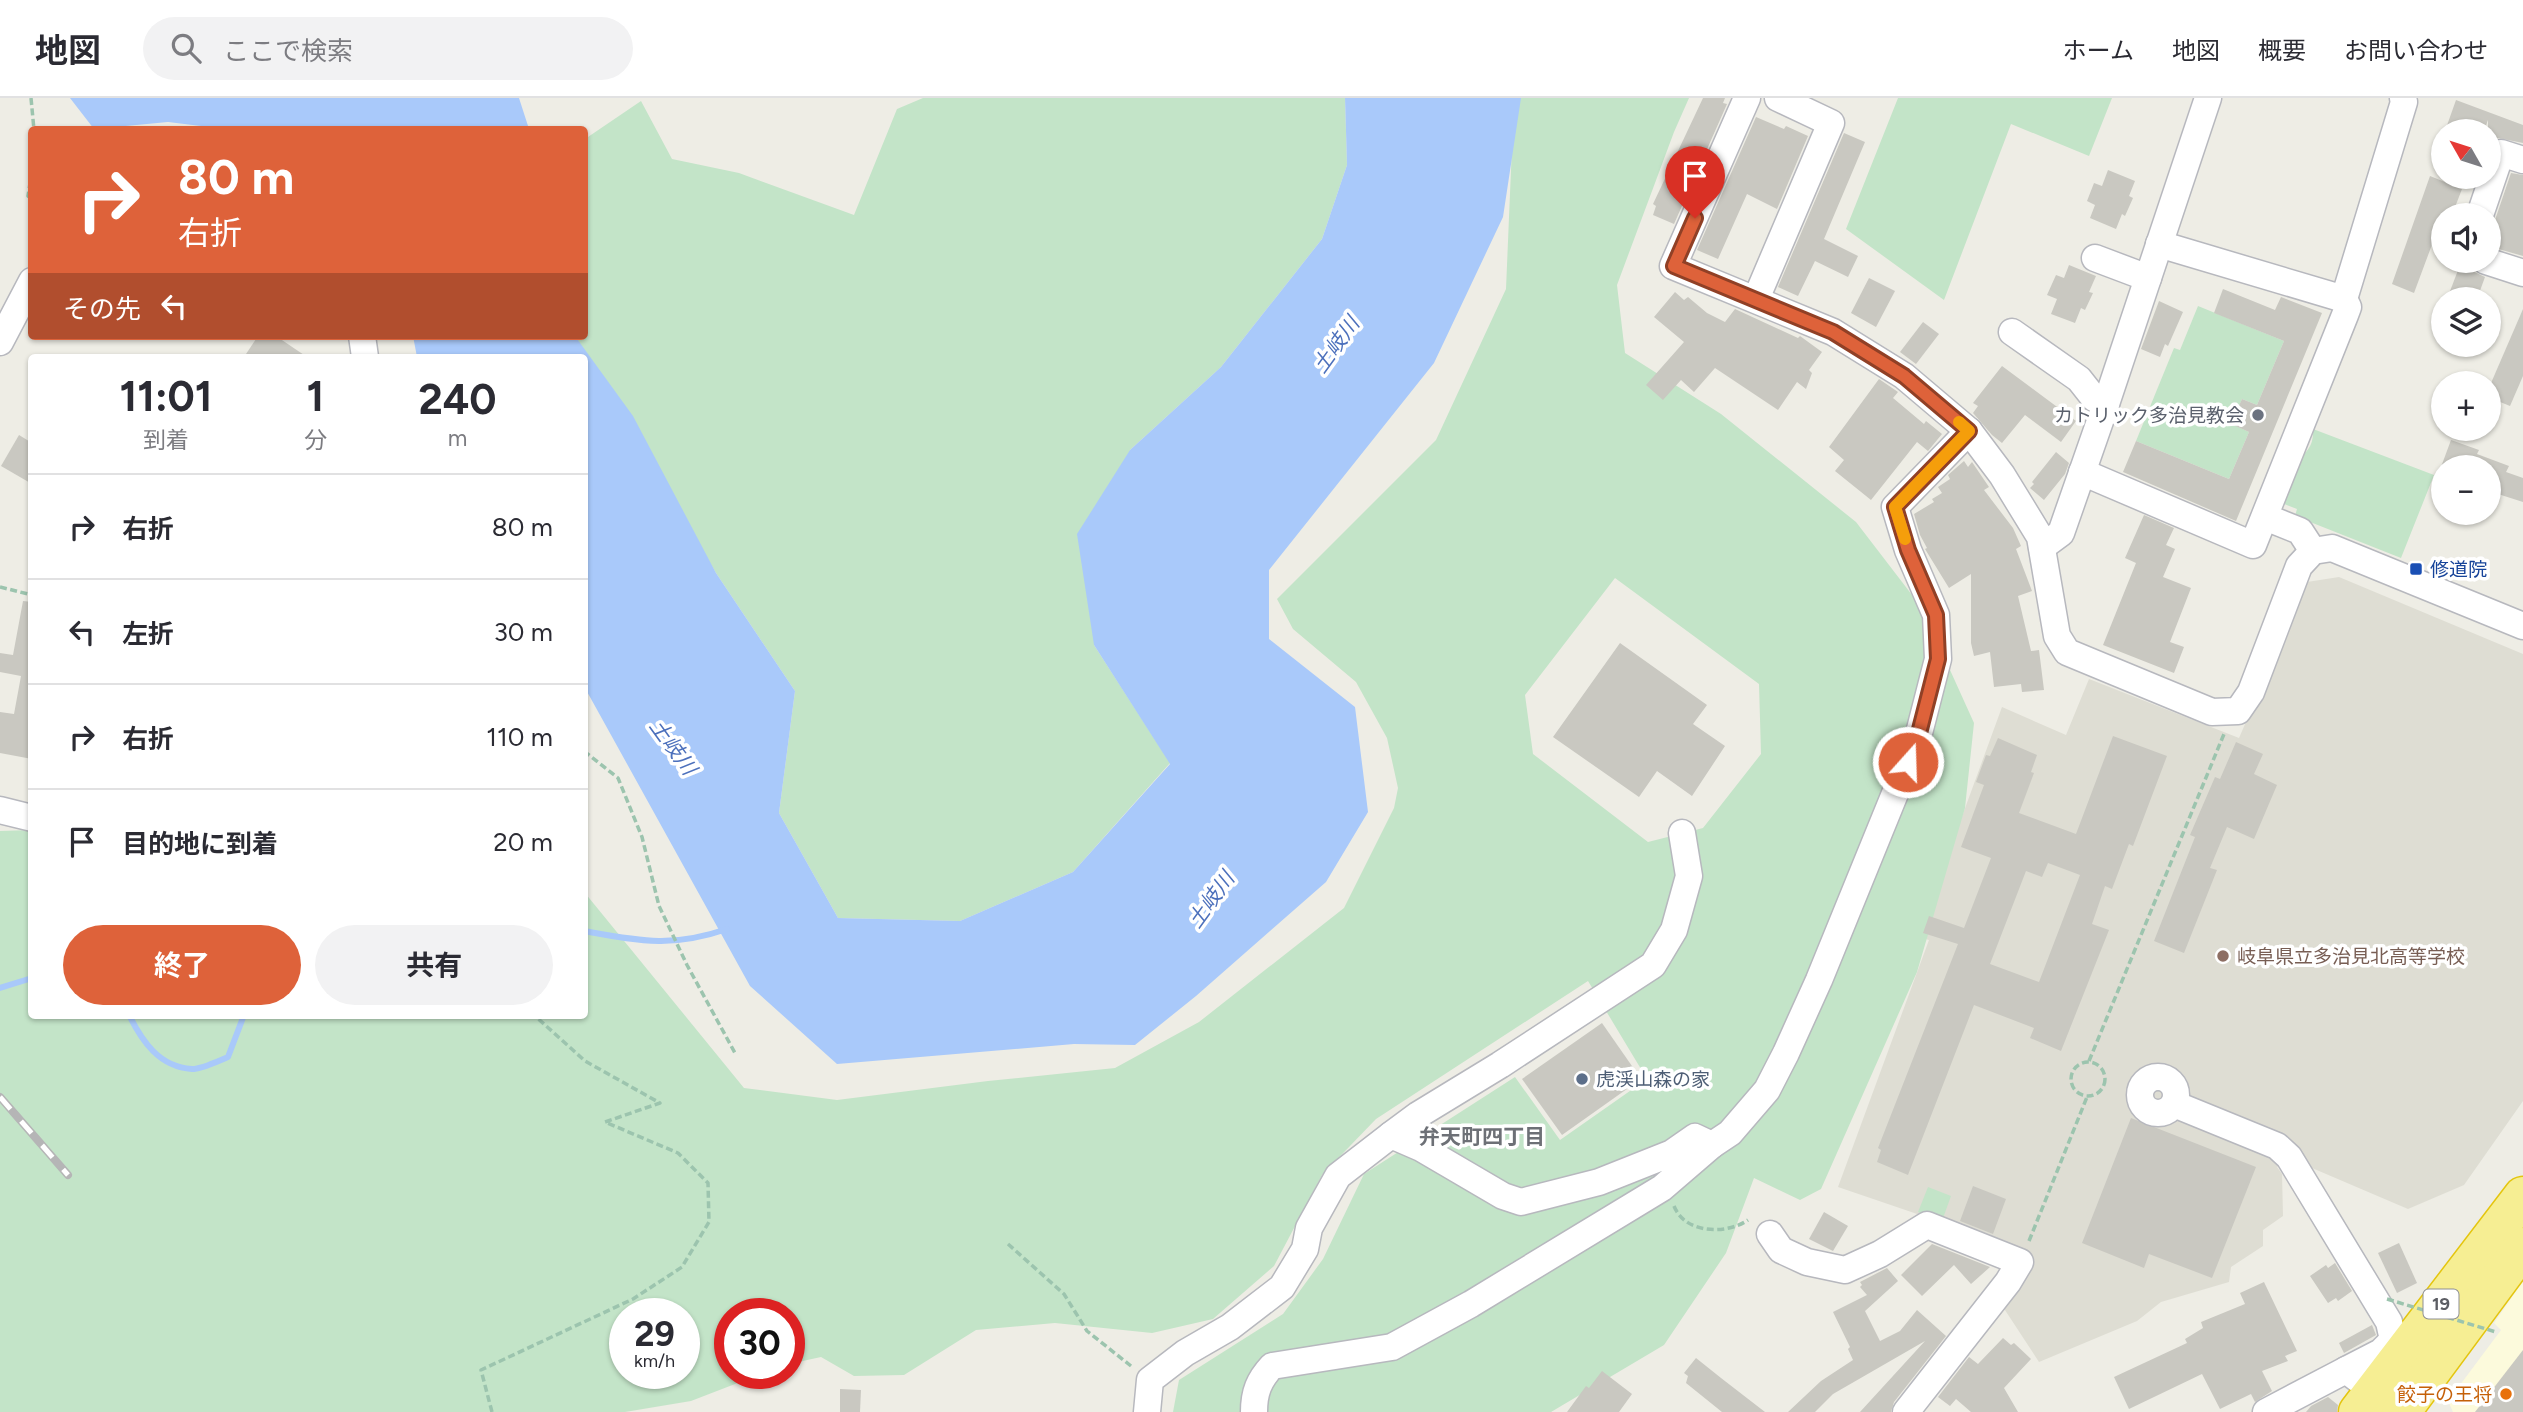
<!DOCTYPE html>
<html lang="ja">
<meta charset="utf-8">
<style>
:root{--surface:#fff;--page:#f2f2f3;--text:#2b2b33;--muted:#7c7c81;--line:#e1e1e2;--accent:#de623a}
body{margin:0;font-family:Figtree,"Noto Sans JP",sans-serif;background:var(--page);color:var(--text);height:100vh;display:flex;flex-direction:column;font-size:26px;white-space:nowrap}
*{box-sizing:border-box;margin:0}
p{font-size:23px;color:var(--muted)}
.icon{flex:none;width:38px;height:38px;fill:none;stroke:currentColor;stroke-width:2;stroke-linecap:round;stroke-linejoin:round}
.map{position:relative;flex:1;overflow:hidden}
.sheet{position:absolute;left:28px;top:256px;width:560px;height:665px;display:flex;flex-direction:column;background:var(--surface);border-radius:7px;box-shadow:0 2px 5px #0004}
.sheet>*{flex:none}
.guide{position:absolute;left:28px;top:28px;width:560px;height:214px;border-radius:7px;box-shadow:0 2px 5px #0004;background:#de623a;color:#fff;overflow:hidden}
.needle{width:46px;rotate:309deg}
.buttons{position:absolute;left:2431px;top:21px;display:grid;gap:14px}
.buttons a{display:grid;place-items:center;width:70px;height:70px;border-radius:50%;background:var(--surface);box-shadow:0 2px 5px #0004;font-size:35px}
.speed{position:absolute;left:609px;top:1200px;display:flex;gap:14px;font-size:35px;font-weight:700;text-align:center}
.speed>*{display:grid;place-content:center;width:91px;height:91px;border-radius:50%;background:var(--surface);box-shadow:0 2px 5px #0004;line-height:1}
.speed small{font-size:18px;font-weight:400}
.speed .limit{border:10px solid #d22;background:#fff;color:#111}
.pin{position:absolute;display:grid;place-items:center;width:60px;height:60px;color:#fff;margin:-72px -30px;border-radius:50% 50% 50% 0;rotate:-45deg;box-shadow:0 0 7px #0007}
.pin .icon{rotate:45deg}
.me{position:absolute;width:77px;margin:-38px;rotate:20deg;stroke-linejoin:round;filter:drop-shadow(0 0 5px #0008)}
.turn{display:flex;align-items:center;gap:24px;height:147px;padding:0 35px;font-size:32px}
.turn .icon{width:91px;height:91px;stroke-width:2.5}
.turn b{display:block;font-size:49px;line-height:60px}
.then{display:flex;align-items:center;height:66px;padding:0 35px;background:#0003;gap:14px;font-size:26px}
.eta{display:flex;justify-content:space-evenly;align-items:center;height:119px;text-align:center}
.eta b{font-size:42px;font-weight:700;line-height:49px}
.cta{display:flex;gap:14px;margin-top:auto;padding:14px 35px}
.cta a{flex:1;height:80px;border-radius:42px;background:var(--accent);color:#fff;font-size:28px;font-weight:700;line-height:80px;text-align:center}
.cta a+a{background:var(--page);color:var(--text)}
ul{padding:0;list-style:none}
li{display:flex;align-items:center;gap:21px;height:105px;padding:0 35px;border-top:2px solid var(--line)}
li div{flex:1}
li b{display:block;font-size:26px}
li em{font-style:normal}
header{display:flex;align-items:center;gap:42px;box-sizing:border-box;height:98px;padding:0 35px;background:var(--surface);border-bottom:2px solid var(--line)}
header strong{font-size:33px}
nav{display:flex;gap:38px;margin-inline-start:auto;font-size:24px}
.search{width:490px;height:63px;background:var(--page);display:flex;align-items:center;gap:18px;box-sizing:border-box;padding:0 24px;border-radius:38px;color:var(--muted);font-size:26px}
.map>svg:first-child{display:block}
</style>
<header>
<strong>地図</strong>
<div class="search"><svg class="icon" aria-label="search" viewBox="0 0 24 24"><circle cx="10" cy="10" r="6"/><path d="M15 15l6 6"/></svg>ここで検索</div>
<nav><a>ホーム</a><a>地図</a><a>概要</a><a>お問い合わせ</a></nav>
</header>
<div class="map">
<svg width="2523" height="1314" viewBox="0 0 2523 1314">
<rect width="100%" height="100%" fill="#eeede5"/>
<path fill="#fcfadc" d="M2523,1183V1314H2453L2448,1303L2501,1232L2494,1225Z"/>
<path fill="#deddd3" d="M2339,479L2523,556V1003L2464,1087L2408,1111L2312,1070L2300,1051L2277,1069L2282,1076L2283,1118L2263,1132V1148L2231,1169L2229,1184L2161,1204L2137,1223L2039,1264L2001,1206L2026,1163L1923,1118L1838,1089L1929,842L1918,839L2002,609L2066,637L2089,581L2239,640L2307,484Z"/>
<g fill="#c3e4c8" fill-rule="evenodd">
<path d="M923,0H1345L1347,67L1322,141L1221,269L1130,352L1094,547L1170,665L1073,774L960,823L838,820L779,715L795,593L716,475L575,238H584L585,41L641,3L672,61L739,75L854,117L897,11Z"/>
<path d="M1514,0H1689L1674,34L1617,187L1625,255L1721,316L1856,424L1922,510L1974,625L1965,710L1917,874L1821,1091L1800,1102L1754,1080L1726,1155L1664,1247L1551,1314H1173L1179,1282L1283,1216L1323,1161L1364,1076L1515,979L1560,1042L1647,981L1588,883L1376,1021L1322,1077L1274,1168L1213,1221L1152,1235L1055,1225L976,1232L904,1277L854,1278L821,1259L789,1266V1216H730V1276H761L691,1303L625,1314H0V733L31,732L32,917H584L585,795L744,990L837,1002L988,983L1115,970L1199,924L1344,810L1394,710L1398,690L1387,640L1356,584L1293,531L1277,501L1436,342L1506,191ZM1615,480L1759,586L1761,656L1703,730L1648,744L1533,656L1525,597ZM625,1216H684V1276H625Z"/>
<path d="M1898,0H2112L2089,58L2011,26L1944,202L1846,131Z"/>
<path d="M2198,208L2284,243L2257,307L2242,301L2232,326L2249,334L2229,381L2136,343L2174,250L2180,252Z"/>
<path d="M2313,331L2434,377L2401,460L2295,418L2297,411L2279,404C2283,393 2286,380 2292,371C2302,354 2314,354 2313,331Z"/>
<path d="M1928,1089L1951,1098L1942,1123L1918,1114Z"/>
</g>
<g fill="#a9c9fa">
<path d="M70,0H519L529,31L234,32L168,24L94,31Z"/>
<path d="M1345,0H1521L1503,119L1434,265L1269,472V541L1355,609L1368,714L1326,784L1196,898L1135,947L1074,946L837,966L750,888L585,590L584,259H417L413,238H575L633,318L716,475L795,593L779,715L838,820L960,823L1073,774L1170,666L1094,547L1077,436L1130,352L1221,269L1322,141L1347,67Z"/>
</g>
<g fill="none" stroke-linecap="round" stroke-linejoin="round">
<g stroke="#a9c9fa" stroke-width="6">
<path d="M584,833C640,843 672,850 727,831"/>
<path d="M0,890L32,880"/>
<path d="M129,917C142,943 159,969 192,971C202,971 218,963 228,959L244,917"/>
</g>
</g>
<g fill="#c9c8c1" fill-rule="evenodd">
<path d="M1703,0H1725L1723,5L1727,6L1674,126L1653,117L1656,108L1653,106Z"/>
<path d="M2456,2L2523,27V45L2498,40L2488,46V22L2484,33H2445Z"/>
<path d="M1756,19L1784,31L1786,28L1808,38L1777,111L1747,96L1718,161L1697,152Z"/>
<path d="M1844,35L1865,44L1824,141L1858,158L1848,179L1815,163L1798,198L1778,189Z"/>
<path d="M2108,72L2135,83L2129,98L2133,100L2125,118L2122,116L2116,131L2090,120L2095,107L2087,103L2094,85L2102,88Z"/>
<path d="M2511,75L2523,77V158L2488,148V130L2495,122Z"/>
<path d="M2430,78L2462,91L2452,117H2443L2414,195L2392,186Z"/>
<path d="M2069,167L2096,178L2089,194L2093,195L2085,212L2081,210L2075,225L2051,216L2057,201L2047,197L2056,177L2064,180Z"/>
<path d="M2460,167L2485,179L2477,201H2447Z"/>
<path d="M1869,180L1895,193L1876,229L1851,215Z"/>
<path d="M2223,191L2275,212L2281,199L2322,215L2236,423L2123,374L2136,343L2229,381L2249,334L2231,326L2242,301L2257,307L2284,243L2214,215Z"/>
<path d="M1675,194L1684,202L1688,199L1707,215L1725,224L1735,211L1798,240L1800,238L1822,254L1809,272L1812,275L1806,291L1797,284L1778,312L1715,270L1694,294L1681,282L1663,302L1646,287L1684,244L1654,219Z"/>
<path d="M2159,203L2183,214L2168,248L2165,246L2160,259L2141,251Z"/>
<path d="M2523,211V278L2510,308L2488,299V292Z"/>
<path d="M1923,224L1939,236L1916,266L1900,254Z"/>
<path d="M258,238H276L307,259H244Z"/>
<path d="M2002,268L2076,323L2061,344L2025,317L2002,345L1992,337L1973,315L1978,308L1973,305Z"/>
<path d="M1879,281L1898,294L1893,300L1924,326L1926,323L1942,336L1928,353L1917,344L1871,402L1835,373L1844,362L1829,349Z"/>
<path d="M19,337L32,345V386L1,368Z"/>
<path d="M2451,342L2479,352L2477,356L2509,368L2506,374L2523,380V404L2498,396L2488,416V369H2441Z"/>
<path d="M2056,354L2069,365L2065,376L2044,402L2030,390L2034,386L2032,384Z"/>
<path d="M1964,363L1968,369L1972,364L1989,389L1984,392L2013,430L2021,448L2016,451L2032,493L2018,498L2031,553L2039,552L2044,592L2022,594L2021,586L1994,589L1990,554L1974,558L1971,545V476L1949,490L1925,451L1927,450L1920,437L1914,416L1934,404L1932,401L1942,395L1938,389L1950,381L1948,377Z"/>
<path d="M2144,417L2174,430L2166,447L2175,451L2163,479L2191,490L2170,544L2184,549L2174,575L2103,547L2136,465L2125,460Z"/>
<path d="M23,503L32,504V661L0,655V614L14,616L21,578L0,574V555L13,557Z"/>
<path d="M1620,545L1707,607L1693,626L1725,648L1692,698L1657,673L1639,699L1553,639Z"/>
<path d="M2113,638L2167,658L2133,748L2129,746L2112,791L2105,788L2092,826L2109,832L2061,953L2030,940L2034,930L1974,907L1908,1077L1877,1064L1881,1052L1878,1050L1958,846L1923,835L1929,818L1964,830L1991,760L1961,749L1984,687L1976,684L1986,657L1990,658L1998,640L2037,657L2031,674L2034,675L2019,715L2076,736ZM2048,765L2080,777L2039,884L1990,866L2026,773L2042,779Z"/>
<path d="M2236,644L2263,656L2254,676L2277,687L2254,741L2227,729L2210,770L2217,772L2184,855L2154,843L2195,739L2190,737L2215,679L2220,681Z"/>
<path d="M1602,925L1641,981L1562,1037L1522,981Z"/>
<path d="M2131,1020L2256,1069L2212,1180L2149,1156L2144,1170L2082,1145Z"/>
<path d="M1973,1088L2006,1101L1993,1136L1960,1123Z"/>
<path d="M1824,1114L1848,1128L1833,1153L1809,1141Z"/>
<path d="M2399,1145L2417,1185L2397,1195L2378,1155Z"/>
<path d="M1932,1146L1990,1169L1971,1186L1954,1167L1922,1198L1901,1177Z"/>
<path d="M2335,1165L2352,1193L2338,1203L2336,1200L2328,1205L2310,1178L2326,1167L2328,1170Z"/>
<path d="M1887,1170L1898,1183L1865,1213L1880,1243L1900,1233L1917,1212L1946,1238L1894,1304L1891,1314H1860L1925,1243L1833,1296L1815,1314H1788L1821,1283L1853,1262L1848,1251L1850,1249L1833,1214L1867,1197L1860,1189L1862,1187L1860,1184Z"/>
<path d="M2264,1184L2297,1253L2285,1258L2288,1263L2262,1273L2272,1293L2255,1304L2251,1296L2220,1311L2202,1276L2129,1311L2114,1279L2187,1245L2185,1241L2203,1230L2201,1224L2245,1206L2240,1195Z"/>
<path d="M2372,1227L2376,1237L2344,1255L2339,1245Z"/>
<path d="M2003,1240L2011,1247L2014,1245L2031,1261L2004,1290L2018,1314H1971L1956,1301L1950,1308L1938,1299L1969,1259L1978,1266Z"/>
<path d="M2523,1252V1314H2475Z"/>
<path d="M1696,1260L1721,1280L1765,1314H1722L1686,1285L1688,1278L1684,1275Z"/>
<path d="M1602,1273L1632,1296L1619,1314H1567L1586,1288L1589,1290Z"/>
<path d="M840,1291L861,1292L860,1314H840Z"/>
<path d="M2328,1299L2338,1307L2337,1314H2306L2311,1308Z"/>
</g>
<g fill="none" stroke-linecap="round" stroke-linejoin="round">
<defs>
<g id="minor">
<path d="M1747,0L1673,168L1833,234L1904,278L1969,333L2002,377L2040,439L2057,538L2067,554L2212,614L2238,613L2251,594L2299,468L2313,453L2332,450L2523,528"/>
<path d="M2480,117L2501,55L2523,62"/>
<path d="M2159,146L2344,201L2404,4L2403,0"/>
<path d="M2095,160L2148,180"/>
<path d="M2486,163L2523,175"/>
<path d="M1756,201L1831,25L1778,0"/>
<path d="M2012,234L2079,281L2094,300L2106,306L2061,435L2042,449"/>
<path d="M362,238L365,259"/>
<path d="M0,244L32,183"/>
<path d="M2106,306L2208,0"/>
<path d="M2082,374L2253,447L2345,217L2348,209L2344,201"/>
<path d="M2265,419L2300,433L2313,453"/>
<path d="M0,712L32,720"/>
<circle cx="2158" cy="997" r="18"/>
<path d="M2174,1006L2277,1048L2289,1059L2389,1224L2393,1242L2381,1254L2346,1272"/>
<path d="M1391,1037L1418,1017L1500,967L1653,867L1674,832L1689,778L1682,735"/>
<path d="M1712,1047L1730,1035L1767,992L1786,955L1819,882L1918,639L1938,561L1936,517L1908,452L1895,409L1969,333"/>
<path d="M1770,1136L1781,1152L1807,1164L1845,1172L1880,1156L1927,1127L2020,1164L2008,1184L1906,1314"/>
<path d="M1147,1314L1150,1282L1185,1255L1230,1229L1282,1189L1305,1151L1309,1130L1338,1078L1391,1037L1421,1050L1503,1098L1521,1104L1599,1084L1672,1055L1695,1039L1712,1047L1662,1090L1471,1206L1392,1249L1272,1268C1259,1282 1254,1294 1254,1314"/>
<path d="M2266,1314L2346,1272L2359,1282"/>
</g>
<g id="highway">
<path d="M2358,1314L2523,1098"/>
<path d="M2401,1314L2523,1149"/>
</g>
</defs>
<use href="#minor" stroke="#b7b8be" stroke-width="29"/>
<use href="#highway" stroke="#e4c50e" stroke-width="41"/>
<g stroke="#9cc4ae" stroke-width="3.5" stroke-dasharray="7 3.5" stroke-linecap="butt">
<path d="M31,0L34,32"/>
<path d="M32,73L28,98L32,101"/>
<path d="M0,489L32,497"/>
<path d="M584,653L618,680L642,739L659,808L687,867L735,955"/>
<path d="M2089,963L2224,636"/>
<circle cx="2088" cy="981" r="17"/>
<path d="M1674,1108C1685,1136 1726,1137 1748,1122"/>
<path d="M2029,1143L2087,999"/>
<path d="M1008,1146L1064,1196L1087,1233L1131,1268"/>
<path d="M492,1314L481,1272L633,1201L682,1169L709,1124L708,1085L678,1055L605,1024L660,1005L585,963L534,917"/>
</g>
<use href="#minor" stroke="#fff" stroke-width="26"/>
<use href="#highway" stroke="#f6ee93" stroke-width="38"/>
<defs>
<path id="rail" d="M0,999L68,1077"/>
</defs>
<use href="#rail" stroke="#b5b5b6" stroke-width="8"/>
<use href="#rail" stroke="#fff" stroke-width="5" stroke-dasharray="16" stroke-linecap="butt"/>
<path stroke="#9cc4ae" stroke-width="3.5" stroke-dasharray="7 3.5" stroke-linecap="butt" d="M2387,1201L2496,1234"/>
</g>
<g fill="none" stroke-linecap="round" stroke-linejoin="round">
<defs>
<path id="route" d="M1695,120L1674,168L1833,234L1904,278L1969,333L1895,409L1908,452L1936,517L1938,561L1918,639L1908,664"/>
</defs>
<use href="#route" stroke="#904026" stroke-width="18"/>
<use href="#route" stroke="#de623a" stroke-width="12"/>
<path stroke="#f59e0b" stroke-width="12" d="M1905,441L1895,409L1969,333L1959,324"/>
</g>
<circle fill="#6b7280" stroke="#fff" stroke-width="2.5" cx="2258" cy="317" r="7"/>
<rect fill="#1a4fb4" stroke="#fff" stroke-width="2.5" x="2409" y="464" width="14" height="14" rx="3.5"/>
<circle fill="#8d6e63" stroke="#fff" stroke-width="2.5" cx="2223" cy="858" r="7"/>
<circle fill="#5c6f8a" stroke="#fff" stroke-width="2.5" cx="1582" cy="981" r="7"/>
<circle fill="#e8710a" stroke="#fff" stroke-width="2.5" cx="2506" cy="1296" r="7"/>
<g text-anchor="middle" stroke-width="7" stroke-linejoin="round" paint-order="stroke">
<rect fill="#fff" stroke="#8d8e92" stroke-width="2" x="2423.5" y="1191.5" width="35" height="29" rx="5"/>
<g font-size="18" font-weight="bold" fill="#5c5e64">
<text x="2441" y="1212">19</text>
</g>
<g font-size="19" fill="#5b616d" stroke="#fff" text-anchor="end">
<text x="2244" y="324">カトリック多治見教会</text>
</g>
<g font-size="19" fill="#164399" stroke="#fff" text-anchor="start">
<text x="2430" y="478">修道院</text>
</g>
<g font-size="19" fill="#785e54" stroke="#fff" text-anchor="start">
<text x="2237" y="865">岐阜県立多治見北高等学校</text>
</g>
<g font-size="19" fill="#4e5e75" stroke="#fff" text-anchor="start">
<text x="1596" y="988">虎渓山森の家</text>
</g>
<g font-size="19" fill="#c56008" stroke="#fff" text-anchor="end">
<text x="2492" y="1303">餃子の王将</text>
</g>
<g font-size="21" font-style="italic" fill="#4c70bc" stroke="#fff">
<text transform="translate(1336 247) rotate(-54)" y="7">土岐川</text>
<text transform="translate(673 649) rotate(54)" y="7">土岐川</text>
<text transform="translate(1211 802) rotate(-54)" y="7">土岐川</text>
</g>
<g font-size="21" font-weight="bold" fill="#6d7076" stroke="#fff">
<text x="1482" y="1046">弁天町四丁目</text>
</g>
</g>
</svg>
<div class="buttons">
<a><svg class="needle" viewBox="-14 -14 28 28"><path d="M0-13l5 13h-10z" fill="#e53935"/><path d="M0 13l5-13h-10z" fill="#7c7c81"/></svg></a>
<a><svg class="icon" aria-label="sound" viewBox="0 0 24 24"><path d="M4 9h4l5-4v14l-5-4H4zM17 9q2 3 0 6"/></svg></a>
<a><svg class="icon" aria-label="layers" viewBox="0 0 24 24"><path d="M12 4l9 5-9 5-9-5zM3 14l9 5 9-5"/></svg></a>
<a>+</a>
<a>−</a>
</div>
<div class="speed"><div>29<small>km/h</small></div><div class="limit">30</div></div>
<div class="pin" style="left:1695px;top:120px;background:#d93025"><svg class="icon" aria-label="arrive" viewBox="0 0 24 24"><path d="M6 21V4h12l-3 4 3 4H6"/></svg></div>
<svg class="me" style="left:1908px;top:664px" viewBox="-20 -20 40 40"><circle r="17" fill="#de623a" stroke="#fff" stroke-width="3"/><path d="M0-11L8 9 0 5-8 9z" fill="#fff"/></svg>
<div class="guide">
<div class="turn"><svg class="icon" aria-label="right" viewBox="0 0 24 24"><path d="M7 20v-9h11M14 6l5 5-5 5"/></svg><div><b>80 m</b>右折</div></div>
<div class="then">その先<svg class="icon" aria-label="left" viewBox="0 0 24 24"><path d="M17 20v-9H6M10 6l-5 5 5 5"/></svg></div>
</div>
<section class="sheet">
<div class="eta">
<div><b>11:01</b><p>到着</p></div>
<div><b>1</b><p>分</p></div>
<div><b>240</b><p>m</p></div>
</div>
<ul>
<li><svg class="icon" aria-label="right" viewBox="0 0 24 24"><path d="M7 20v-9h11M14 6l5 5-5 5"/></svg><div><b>右折</b></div><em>80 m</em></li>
<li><svg class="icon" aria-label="left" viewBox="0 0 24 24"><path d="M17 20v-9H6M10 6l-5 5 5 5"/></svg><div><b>左折</b></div><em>30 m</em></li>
<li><svg class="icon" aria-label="right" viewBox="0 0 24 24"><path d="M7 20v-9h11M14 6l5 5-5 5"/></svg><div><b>右折</b></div><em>110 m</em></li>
<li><svg class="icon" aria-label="arrive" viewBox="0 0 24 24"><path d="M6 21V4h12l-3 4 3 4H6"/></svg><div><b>目的地に到着</b></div><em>20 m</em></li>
</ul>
<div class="cta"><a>終了</a><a>共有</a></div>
</section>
</div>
